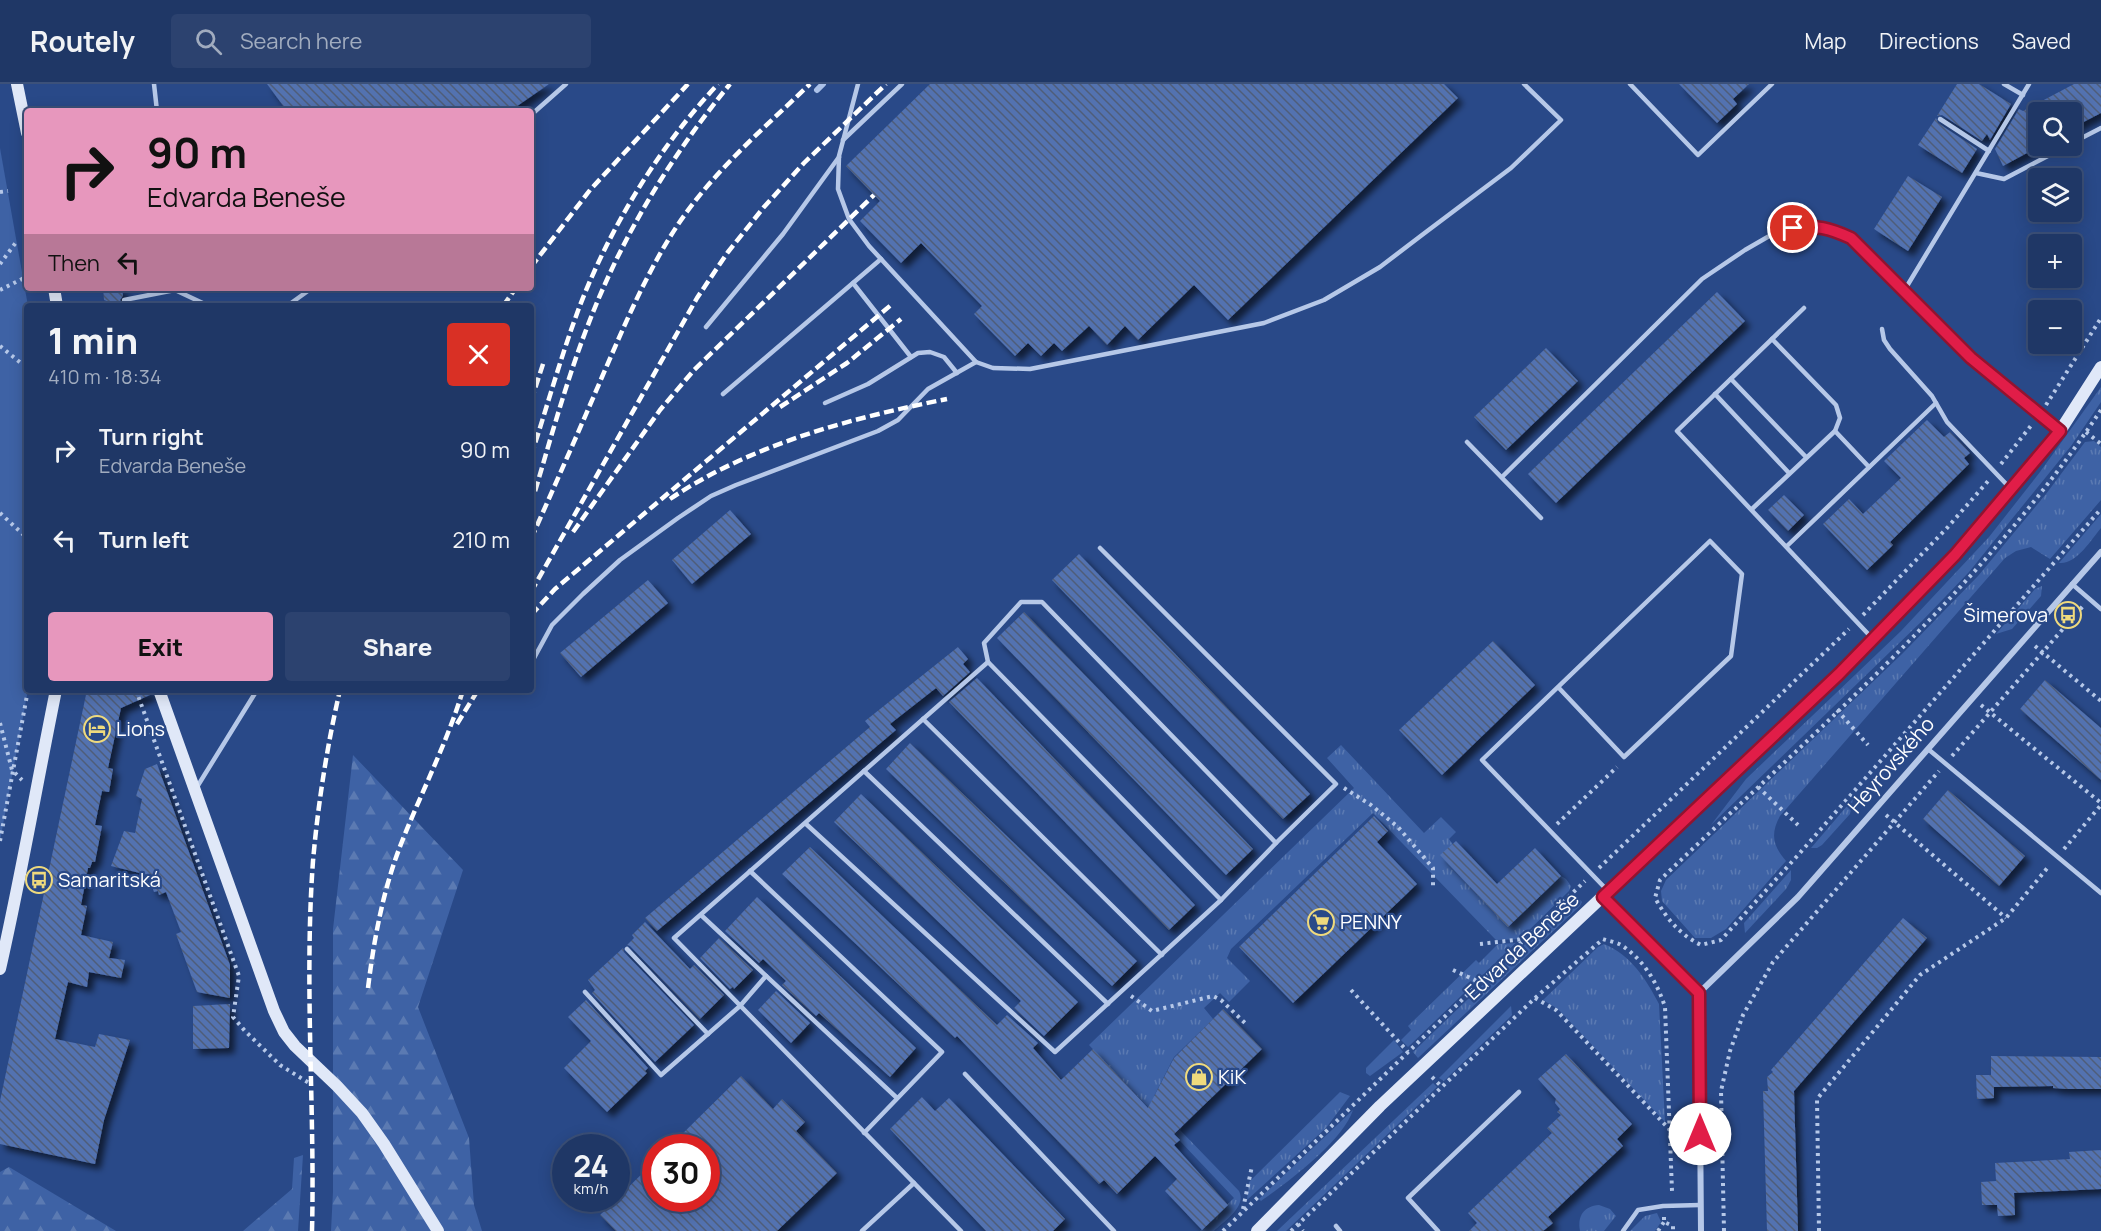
<!DOCTYPE html>
<meta charset="utf-8">
<style>
:root{--surface:#1f3766;--page:#2c426f;--text:#f1f3f6;--muted:#a1acbf;--line:#3c517a;--accent:#e797bd}
body{margin:0;font-family:Manrope,sans-serif;background:var(--page);color:var(--text);height:100vh;display:flex;flex-direction:column;font-size:22px;white-space:nowrap}
*{box-sizing:border-box;margin:0}
p{font-size:20px;color:var(--muted)}
.icon{flex:none;width:33px;height:33px;fill:none;stroke:currentColor;stroke-width:2;stroke-linecap:round;stroke-linejoin:round}
.map{position:relative;flex:1;overflow:hidden}
.sheet{position:absolute;left:24px;top:219px;width:510px;height:390px;display:flex;flex-direction:column;background:var(--surface);border-radius:6px;box-shadow:0 3px 15px #0003,0 0 0 2px var(--line)}
.sheet>*{flex:none}
.guide{position:absolute;left:24px;top:24px;width:510px;height:183px;border-radius:6px;box-shadow:0 3px 15px #0003,0 0 0 2px var(--line);background:#e797bd;color:#111;overflow:hidden}
.controls{position:absolute;left:2028px;top:18px;display:grid;gap:12px}
.controls a{display:grid;place-items:center;width:54px;height:54px;border-radius:6px;background:var(--surface);box-shadow:0 3px 15px #0003,0 0 0 2px var(--line);font-size:30px}
.speed{position:absolute;left:552px;top:1050px;display:flex;gap:12px;font-size:30px;font-weight:700;text-align:center}
.speed>*{display:grid;place-content:center;width:78px;height:78px;border-radius:50%;background:var(--surface);box-shadow:0 3px 15px #0003,0 0 0 2px var(--line);line-height:1}
.speed small{font-size:15px;font-weight:400}
.speed .limit{border:9px solid #d22;background:#fff;color:#111}
.pin{position:absolute;display:grid;place-items:center;width:51px;height:51px;color:#fff;margin:-26px;border:3px solid #fff;border-radius:50%;box-shadow:0 2px 6px #0007}
.me{position:absolute;width:66px;margin:-33px;rotate:0deg;stroke-linejoin:round;filter:drop-shadow(0 0 4px #0008)}
.turn{display:flex;align-items:center;gap:21px;height:126px;padding:0 24px;font-size:27px}
.turn .icon{width:78px;height:78px;stroke-width:2.5}
.turn b{display:block;font-size:42px;line-height:51px}
.then{display:flex;align-items:center;height:57px;padding:0 24px;background:#0003;gap:12px;font-size:22px}
.round{display:grid;place-items:center;flex:none;width:63px;height:63px;border-radius:6px;background:var(--page)}
.head{display:flex;align-items:center;justify-content:space-between;height:102px;padding:0 24px}
h1{font-size:36px;font-weight:800;line-height:45px}
.primary-button{display:flex;gap:12px;margin-top:auto;padding:12px 24px}
.primary-button a{flex:1;height:69px;border-radius:6px;background:var(--accent);color:#111;font-size:24px;font-weight:800;line-height:69px;text-align:center}
.primary-button a+a{background:var(--page);color:var(--text)}
ul{padding:0;list-style:none}
li{display:flex;align-items:center;gap:18px;height:90px;padding:0 24px}
li div{flex:1}
li b{display:block;font-size:22px}
li em{font-style:normal}
header{display:flex;align-items:center;gap:36px;box-sizing:border-box;height:84px;padding:0 30px;background:var(--surface);border-bottom:2px solid var(--line)}
header strong{font-size:28px}
nav{display:flex;gap:33px;margin-inline-start:auto;font-size:21px}
.search{width:420px;height:54px;background:var(--page);display:flex;align-items:center;gap:15px;box-sizing:border-box;padding:0 21px;border-radius:6px;color:var(--muted);font-size:22px}
.map>svg:first-child{display:block}
</style>
<header>
<strong>Routely</strong>
<div class="search"><svg class="icon" aria-label="search" viewBox="0 0 24 24"><circle cx="10" cy="10" r="6"/><path d="M15 15l6 6"/></svg>Search here</div>
<nav><a>Map</a><a>Directions</a><a>Saved</a></nav>
</header>
<div class="map">
<svg width="2101" height="1147" viewBox="0 0 2101 1147">
<defs>
<pattern id="grass-tufts" width="24" height="20" patternUnits="userSpaceOnUse" patternTransform="scale(1.5)"><rect width="24" height="20" fill="#3e62a5"/><path d="M3 7l-1-3M5 7V3M7 7l1-3M15 17l-1-3M17 17v-4M19 17l1-3" fill="none" stroke="#5b7ab2"/></pattern>
<pattern id="forest-firs" width="22" height="20" patternUnits="userSpaceOnUse" patternTransform="scale(1.5)"><rect width="22" height="20" fill="#3e62a5"/><path d="M5 1l3.5 6h-7zM16 11l3.5 6h-7z" fill="#5b7ab2"/></pattern>
<pattern id="building-back-hatch" width="6" height="6" patternUnits="userSpaceOnUse" patternTransform="scale(1.5)"><rect width="6" height="6" fill="#5272b0"/><path d="M-1 5l2 2M0 0l6 6M5-1l2 2" fill="none" stroke="#4f5d79"/></pattern>
<filter id="shadow"><feDropShadow dx="5.5" dy="5.5" stdDeviation="3" flood-color="#0009"/></filter>
</defs>
<rect width="100%" height="100%" fill="#294988"/>
<g fill="url(#grass-tufts)">
<path d="M2101,303V318L2071,362L1969,488L1922,537L1711,741L1746,695L1901,547L1989,453L2040,388Z"/>
<path d="M2094,357L2101,363V416L2050,475L2031,463L2016,467L2005,474L1780,732C1770,750 1773,762 1786,777L1726,845L1711,854H1695L1662,817L1661,807L1666,796L1903,569L1978,492L2046,410L2085,358Z"/>
<path d="M2101,430V444C2091,456 2076,481 2059,479Z"/>
<path d="M2042,502L2041,512L2012,545L1996,550L2035,505Z"/>
<path d="M1341,661L1424,749L1441,733L1456,748L1449,755L1509,842L1561,792L1566,795L1571,802L1569,807L1520,855L1496,856L1373,729L1231,865L1227,874L1250,897L1229,918L1220,909L1204,924L1213,935L1174,973L1154,1012L1183,1041L1180,1046L1239,1107C1247,1123 1224,1137 1214,1147H1200L1234,1114L1089,961L1354,704L1327,674Z"/>
<path d="M1853,715L1850,730L1822,761L1817,764H1811Z"/>
<path d="M1791,786V796L1786,805L1745,849L1744,839Z"/>
<path d="M1576,811L1582,818L1580,822L1418,974L1413,968Z"/>
<path d="M1516,859L1408,963L1401,956L1411,946L1408,942L1476,876L1479,879L1498,860Z"/>
<path d="M1604,860C1631,871 1646,895 1659,920L1665,1038L1558,925L1543,916L1598,863Z"/>
<path d="M1511,922L1512,931L1444,997L1439,994Z"/>
<path d="M1394,956L1403,968L1370,992L1366,989V984Z"/>
<path d="M1433,999L1437,1003L1286,1147H1277Z"/>
<path d="M1340,1008L1350,1012L1326,1044L1247,1116L1249,1098Z"/>
<path d="M1353,1026C1343,1057 1288,1098 1261,1117L1259,1115Z"/>
<path d="M1599,1121L1610,1125L1616,1132L1604,1147H1580C1577,1132 1584,1122 1599,1121Z"/>
<path d="M1657,1129L1661,1138L1655,1147H1630L1645,1132Z"/>
</g>
<g fill="url(#forest-firs)">
<path d="M353,671L463,786L418,923L469,1054L474,1121L482,1147H331L333,1108V845Z"/>
<path d="M303,1071L298,1147H243L292,1105L294,1074Z"/>
<path d="M9,1083L116,1147H0V1088Z"/>
</g>
<path fill="#3e62a5" d="M0,64L28,222V606L0,757Z"/>
<g fill="none" stroke-linecap="round" stroke-linejoin="round">
<path stroke="#abc1e9" stroke-width="6" d="M817,6L823,0"/>
</g>
<g fill="url(#building-back-hatch)" filter="url(#shadow)">
<path d="M267,0H549L510,27H287Z"/>
<path d="M930,0H1444L1458,14L1228,236L1194,201L1138,256L1125,242L1107,261L1089,242L1062,267L1054,259L1041,272L1028,259L1015,272L974,230L982,222L921,159L901,179L860,137L880,117L846,82Z"/>
<path d="M1679,0H1749L1733,15L1737,20L1717,39Z"/>
<path d="M1957,0H1979L2011,20L1990,56L1987,50L1982,57L1942,31L1937,32Z"/>
<path d="M2074,0H2101V29L2072,44V28H2038V62H2040L2003,82L1995,65L2019,25L2023,27Z"/>
<path d="M1936,34L1938,39L1977,65L1962,89L1918,61Z"/>
<path d="M1908,92L1942,113L1908,167L1874,145Z"/>
<path d="M103,204H122L123,212L120,216L125,222H109V218L104,216Z"/>
<path d="M1717,208L1745,237L1556,419L1528,390Z"/>
<path d="M1546,264L1578,297L1506,366L1474,333Z"/>
<path d="M1927,336L1944,353L1950,348L1970,369L1964,374L1969,380L1890,458L1893,461L1867,486L1823,440L1849,415L1863,430L1901,394L1884,377Z"/>
<path d="M1784,411L1804,431L1788,447L1768,426Z"/>
<path d="M730,426L751,450L692,500L672,476Z"/>
<path d="M1079,470L1310,710L1283,735L1052,496Z"/>
<path d="M648,496L668,519L581,593L560,569Z"/>
<path d="M1024,528L1253,765L1226,791L997,554Z"/>
<path d="M1493,557L1535,601L1442,691L1399,646Z"/>
<path d="M958,563L968,575L963,580L970,588L943,612L936,604L890,640L896,646L657,847L645,834L870,643L865,637Z"/>
<path d="M977,594L1195,821L1169,846L949,618Z"/>
<path d="M2045,596L2101,644V696L2020,625Z"/>
<path d="M87,606H151L152,610L121,624L108,684L113,685L109,708L102,707L95,741L102,742L95,778H92L90,784H88L81,821L87,822L81,851L113,858L109,874L125,876L121,894L89,888L87,903L68,898L55,955L95,963L99,950L130,956L104,1036L95,1080L0,1060V1017Z"/>
<path d="M910,659L1137,877L1112,902L886,685Z"/>
<path d="M157,680L230,881V914L197,908L176,850L181,848L166,808L159,811L158,807L154,808L148,791L111,782L124,747L135,749L142,715L136,712L145,685Z"/>
<path d="M1948,706L2025,772L1999,802L1923,735Z"/>
<path d="M861,710L1078,918L1044,952L1014,924L1021,917L834,738Z"/>
<path d="M1374,732L1388,747L1377,758L1417,800L1293,919L1239,863Z"/>
<path d="M1456,757L1497,800L1535,764L1561,792L1508,843L1440,771Z"/>
<path d="M810,763L997,941L1007,931L1038,959L1033,964L1061,996L1093,965L1148,1024L1174,974L1223,925L1262,965L1174,1050L1180,1056L1174,1061L1228,1121L1202,1146L1165,1107L1177,1095L1155,1072L1117,1110L1104,1096L1099,1100L957,952L955,954L782,790Z"/>
<path d="M757,813L916,964L890,993L819,929L816,932L782,901L786,897L763,875L759,879L725,847Z"/>
<path d="M1903,834L1927,854L1794,1007L1798,1147H1767L1763,1007H1768L1767,993L1773,988L1771,986Z"/>
<path d="M645,838L690,885L694,881L724,911L700,935L630,862L627,861L634,854L632,851Z"/>
<path d="M719,854L753,886L734,905L733,903L730,905L700,874Z"/>
<path d="M623,864L624,868L694,941L655,978L592,909L595,906L588,896Z"/>
<path d="M776,907L810,939L791,959L758,926Z"/>
<path d="M586,916L648,984L645,987L647,989L607,1028L564,984L591,957L568,933Z"/>
<path d="M230,920L229,964L193,965V922Z"/>
<path d="M1566,970L1632,1040L1617,1055L1623,1062L1548,1133L1553,1139L1543,1147H1469L1477,1139L1468,1129L1552,1049L1547,1044L1561,1031L1557,1028L1560,1025L1555,1019L1556,1015L1538,995Z"/>
<path d="M1991,972L2101,973V1005H2066L2053,1004V1002L1994,1003V1014L1977,1015L1976,991H1991Z"/>
<path d="M741,992L773,1025L782,1015L805,1038L796,1047L837,1089L777,1147H616L600,1131L656,1076V1114H706V1064H668Z"/>
<path d="M922,1013L935,1027L949,1014L1065,1135L1053,1147H986L890,1045Z"/>
<path d="M2101,1066V1105L2014,1109L2015,1131L1998,1132L1997,1121H1982L1981,1098L1996,1097L1995,1079L2070,1075L2069,1068Z"/>
</g>
<g fill="none" stroke-linecap="round" stroke-linejoin="round">
<g stroke="#b6c8e8" stroke-width="4" stroke-dasharray="3 4.5" stroke-linecap="butt">
<path d="M0,108L8,107"/>
<path d="M0,180L17,157"/>
<path d="M0,206L24,194"/>
<path d="M0,262L27,284"/>
<path d="M2046,321L2101,234"/>
<path d="M2101,326C1982,505 1814,648 1660,796L1655,814C1667,835 1679,850 1701,861L1721,856L1799,770L2101,425"/>
<path d="M2086,348L2101,360"/>
<path d="M2001,380L2033,339"/>
<path d="M0,429L27,454"/>
<path d="M1863,531L1947,444L1989,396"/>
<path d="M2035,562L2101,617"/>
<path d="M136,606L239,892L233,933L245,947L280,981L309,999"/>
<path d="M1981,621L2101,719"/>
<path d="M1837,626L1868,661"/>
<path d="M0,639L12,686L22,696"/>
<path d="M1952,672L2083,522"/>
<path d="M1758,703L1798,741"/>
<path d="M1344,704L1371,721L1398,743L1433,784V803"/>
<path d="M1886,731L2006,834"/>
<path d="M1557,740L1617,683"/>
<path d="M0,757L28,606"/>
<path d="M2064,765L2101,721"/>
<path d="M1599,784L1849,545"/>
<path d="M1480,860L1523,855"/>
<path d="M1453,886L1479,898"/>
<path d="M1351,906L1408,968"/>
<path d="M1131,912L1152,927L1213,912L1221,916L1245,939L1248,937"/>
<path d="M1535,914L1556,926L1671,1047"/>
<path d="M1432,993L1442,1003"/>
<path d="M1243,1125L1252,1082"/>
<path d="M1664,1133V1138L1673,1142V1147"/>
<path d="M1298,1140L1303,1147"/>
<path d="M1223,1147L1585,797"/>
<path d="M1291,1147L1535,914L1603,855C1609,857 1616,858 1621,861C1643,875 1657,898 1665,923L1672,1107L1669,1108"/>
<path d="M1658,1147L1664,1138"/>
<path d="M1724,1147L1721,1007L1730,967L1743,931L1773,878L1939,687"/>
<path d="M1819,1147L1817,1015L1920,891L2006,834L2049,782"/>
</g>
<g stroke="#b6c8e8" stroke-width="4.5">
<path d="M154,0L157,27"/>
<path d="M858,0L839,72L838,105L849,135L869,162L976,278L993,284L1030,285L1264,239L1324,216L1380,183L1422,151L1511,84L1561,36L1524,0"/>
<path d="M1630,0L1698,71L1772,0"/>
<path d="M2004,0L2023,11"/>
<path d="M531,31L566,0"/>
<path d="M1940,35L1989,67"/>
<path d="M843,56L902,0"/>
<path d="M2072,59L2101,44"/>
<path d="M1976,89L2004,95L2067,62"/>
<path d="M853,199L911,273"/>
<path d="M175,206L209,222"/>
<path d="M1904,207L2029,0"/>
<path d="M124,216L175,206V204"/>
<path d="M95,222L105,220"/>
<path d="M287,222L312,204"/>
<path d="M1804,224L1677,347L1871,553"/>
<path d="M706,243L783,150L839,73"/>
<path d="M1882,245L1884,256L1890,265L1932,312L1947,338L2009,403"/>
<path d="M1731,295L1806,373"/>
<path d="M723,310L881,175"/>
<path d="M1715,310L1789,389"/>
<path d="M825,319L868,300L918,269L930,268L944,273L957,289"/>
<path d="M1835,347L1869,383"/>
<path d="M1467,358L1541,434"/>
<path d="M1502,393L1702,195L1745,166L1778,147L1808,142L1829,144L1851,154L1971,274L2060,347"/>
<path d="M1752,425L1835,347L1840,334L1836,321L1772,255"/>
<path d="M1787,462L1936,319"/>
<path d="M1100,464L1336,700L1276,759"/>
<path d="M2072,500L2101,525"/>
<path d="M533,576L552,541L583,510L620,476L678,434L711,412L736,401L878,347L898,336L928,305L976,278"/>
<path d="M988,578L984,559L1021,518H1042L1276,759L1221,816"/>
<path d="M1558,603L1624,673L1731,572L1742,490L1710,457L1482,676L1607,806"/>
<path d="M923,635L1162,871"/>
<path d="M1928,665L2101,809"/>
<path d="M864,687L1108,920"/>
<path d="M197,703L257,606"/>
<path d="M805,739L1055,968L1221,816L988,578L674,854L961,1147"/>
<path d="M750,787L942,968L864,1049"/>
<path d="M701,831L897,1014"/>
<path d="M627,865L708,950"/>
<path d="M585,908L661,991L740,922L766,892"/>
<path d="M965,990L1114,1147"/>
<path d="M1336,1142L1340,1147"/>
<path d="M862,1147L914,1099"/>
<path d="M1438,1147L1408,1114L1519,1008"/>
<path d="M1623,1147L1638,1126L1663,1122L1700,1121"/>
</g>
<g stroke="#b6c8e8" stroke-width="6">
<path d="M1603,813L1699,909L1701,1147"/>
<path d="M1699,909L1798,813L2101,468"/>
</g>
<g stroke="#e0e8f8" stroke-width="12">
<path d="M17,0L27,49"/>
<path d="M54,204L57,222"/>
<path d="M159,606L274,927L284,948L295,962L337,1002L362,1029L384,1060L438,1147"/>
<path d="M0,885C21,793 37,699 56,606"/>
<path d="M1257,1147L1380,1022L1839,590L1955,471L2060,347L2101,283"/>
</g>
<g stroke="#fff" stroke-width="4.5" stroke-dasharray="10 4.5" stroke-linecap="butt">
<path d="M531,183L590,106L688,0"/>
<path d="M503,222L516,204"/>
<path d="M531,317L544,277"/>
<path d="M780,323L847,279L901,235"/>
<path d="M531,372C547,323 561,272 579,224C610,143 659,63 718,0"/>
<path d="M670,415C752,360 851,334 947,315"/>
<path d="M531,421C553,347 573,271 605,200C637,128 680,61 730,0"/>
<path d="M573,448L660,326L694,286L874,111"/>
<path d="M531,455C555,401 579,347 602,293C625,240 647,187 679,139C715,86 764,44 810,0"/>
<path d="M531,508L697,214L728,168L764,123L804,79L886,0"/>
<path d="M531,531L555,505L891,221"/>
<path d="M457,640L478,606"/>
<path d="M368,904C374,855 383,806 401,760C421,709 447,659 463,606"/>
<path d="M312,1147C315,1024 304,900 313,777C318,720 327,662 340,606"/>
</g>
</g>
<g fill="none" stroke-linecap="round" stroke-linejoin="round">
<defs>
<path id="route" d="M1700,1050L1699,909L1603,813L1839,590L1955,471L2060,347L1971,274L1851,154C1829,144 1817,141 1793,144"/>
</defs>
<use href="#route" stroke="#92132f" stroke-width="15"/>
<use href="#route" stroke="#e11d48" stroke-width="10"/>
</g>
<defs>
<symbol id="bus-ring" viewBox="-11 -11 22 22"><circle r="9.5" fill="#294988" stroke="#efda7d" stroke-width="1.5"/><path d="M-5-6H5V4H4V6H2V4H-2V6H-4V4H-5ZM-3.5-4V0h7V-4ZM-3.5 1.2v1.5H-2V1.2ZM2 1.2v1.5H3.5V1.2Z" fill="#efda7d"/></symbol>
<symbol id="hotel-ring" viewBox="-11 -11 22 22"><circle r="9.5" fill="#294988" stroke="#efda7d" stroke-width="1.5"/><path d="M-6-4.5h1.5V1H6V5H4.5V3h-9V5H-6ZM-4 0a1.8 1.8 0 1 1 3.6 0ZM.5 0V-2.5h3Q6-2.5 6 0Z" fill="#efda7d"/></symbol>
<symbol id="supermarket-ring" viewBox="-11 -11 22 22"><circle r="9.5" fill="#294988" stroke="#efda7d" stroke-width="1.5"/><path d="M-6-5.5h2.5l.6 2H6L4.5 2H-2.5L-4.4-4H-6ZM-1.5 3.2a1.3 1.3 0 1 0 .1 0ZM3 3.2a1.3 1.3 0 1 0 .1 0Z" fill="#efda7d"/></symbol>
<symbol id="shop-ring" viewBox="-11 -11 22 22"><circle r="9.5" fill="#294988" stroke="#efda7d" stroke-width="1.5"/><path d="M-5-2.5h2.3a2.7 3.5 0 0 1 5.4 0H5L5.5 6h-11ZM-1.5-2.5h3a1.5 2.3 0 0 0-3 0Z" fill="#efda7d"/></symbol>
</defs>
<g fill-rule="evenodd">
<use href="#bus-ring" x="2053" y="516" width="30" height="30"/>
<use href="#hotel-ring" x="82" y="630" width="30" height="30"/>
<use href="#bus-ring" x="24" y="781" width="30" height="30"/>
<use href="#supermarket-ring" x="1306" y="823" width="30" height="30"/>
<use href="#shop-ring" x="1184" y="978" width="30" height="30"/>
</g>
<g text-anchor="middle" stroke-width="4.5" stroke-linejoin="round" paint-order="stroke">
<g font-size="20" fill="#fff" stroke="#294988" text-anchor="start">
<text x="2048" y="538" text-anchor="end">Šimerova</text>
<text x="116" y="652">Lions</text>
<text x="58" y="803">Samaritská</text>
<text x="1340" y="845">PENNY</text>
<text x="1218" y="1000">KiK</text>
</g>
<g font-size="20" fill="#fff" stroke="#294988">
<text transform="translate(1891 681) rotate(-49)" y="7">Heyrovského</text>
<text transform="translate(1522 862) rotate(-43)" y="7">Edvarda Beneše</text>
</g>
</g>
</svg>
<div class="controls">
<a><svg class="icon" aria-label="search" viewBox="0 0 24 24"><circle cx="10" cy="10" r="6"/><path d="M15 15l6 6"/></svg></a>
<a><svg class="icon" aria-label="layers" viewBox="0 0 24 24"><path d="M12 4l9 5-9 5-9-5zM3 14l9 5 9-5"/></svg></a>
<a>+</a>
<a>−</a>
</div>
<div class="speed"><div>24<small>km/h</small></div><div class="limit">30</div></div>
<div class="pin" style="left:1793px;top:144px;background:#d93025"><svg class="icon" aria-label="arrive" viewBox="0 0 24 24"><path d="M6 21V4h12l-3 4 3 4H6"/></svg></div>
<svg class="me" style="left:1700px;top:1050px" viewBox="-20 -20 40 40"><circle r="19" fill="#fff"/><path d="M0-13L10 11 0 6-10 11z" fill="#e11d48"/></svg>
<div class="guide">
<div class="turn"><svg class="icon" aria-label="right" viewBox="0 0 24 24"><path d="M7 20v-9h11M14 6l5 5-5 5"/></svg><div><b>90 m</b>Edvarda Beneše</div></div>
<div class="then">Then<svg class="icon" aria-label="left" viewBox="0 0 24 24"><path d="M17 20v-9H6M10 6l-5 5 5 5"/></svg></div>
</div>
<section class="sheet">
<div class="head"><div><h1>1 min</h1><p>410 m · 18:34</p></div><a class="round" style="background:#d93025;color:#fff"><svg class="icon" aria-label="close" viewBox="0 0 24 24"><path d="M6 6l12 12M18 6L6 18"/></svg></a></div>
<ul>
<li><svg class="icon" aria-label="right" viewBox="0 0 24 24"><path d="M7 20v-9h11M14 6l5 5-5 5"/></svg><div><b>Turn right</b><p>Edvarda Beneše</p></div><em>90 m</em></li>
<li><svg class="icon" aria-label="left" viewBox="0 0 24 24"><path d="M17 20v-9H6M10 6l-5 5 5 5"/></svg><div><b>Turn left</b></div><em>210 m</em></li>
</ul>
<div class="primary-button"><a>Exit</a><a>Share</a></div>
</section>
</div>
